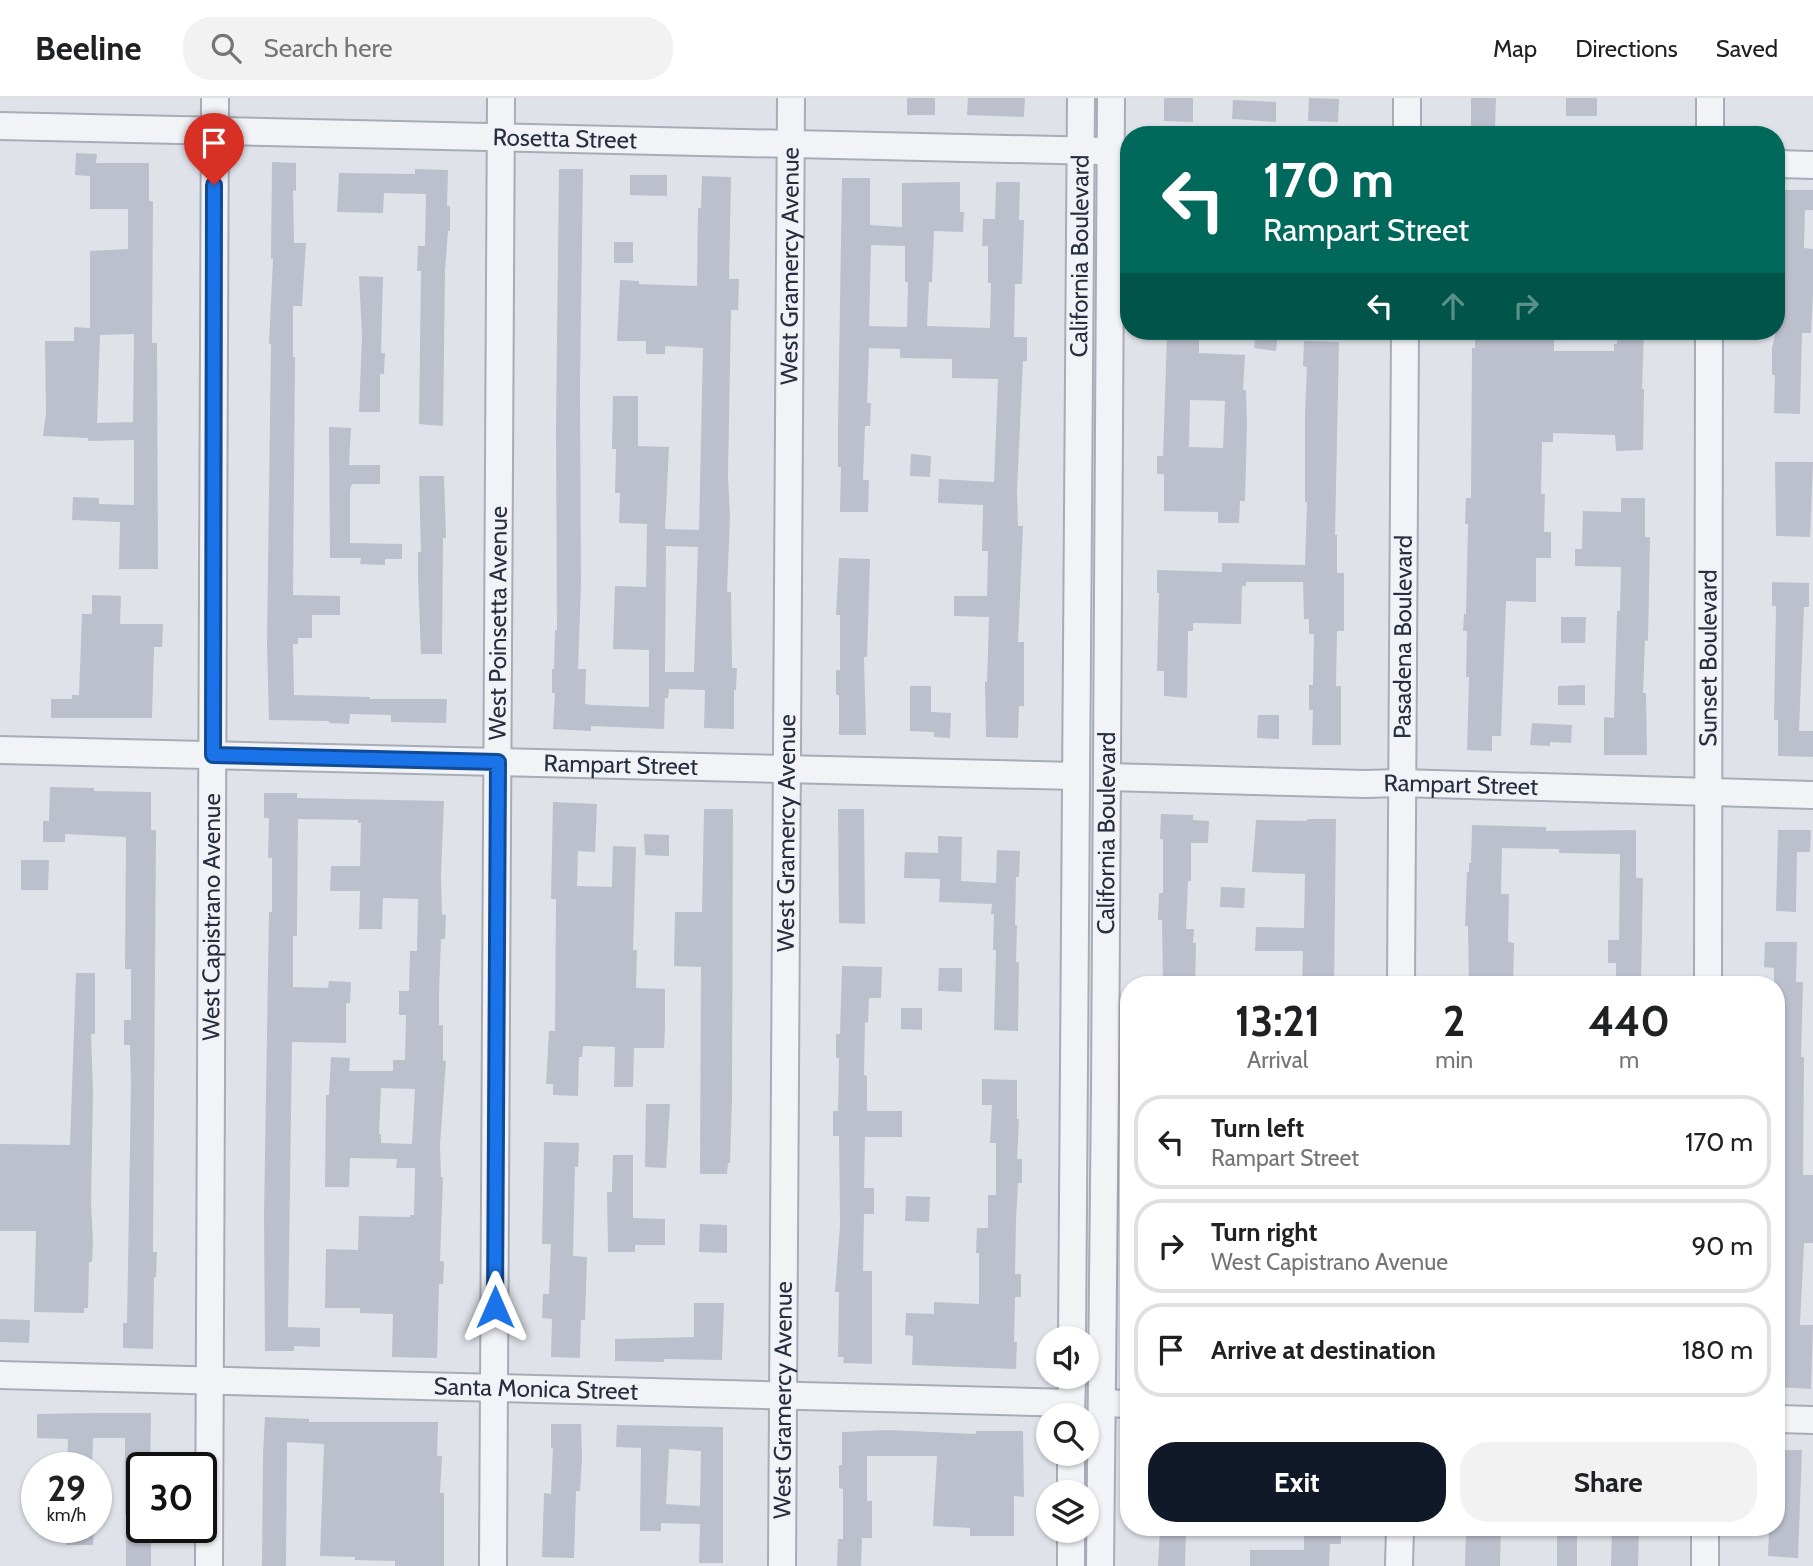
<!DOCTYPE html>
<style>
:root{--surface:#fff;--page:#f2f2f2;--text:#202124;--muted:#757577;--line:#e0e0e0;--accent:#111827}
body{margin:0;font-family:Cabin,sans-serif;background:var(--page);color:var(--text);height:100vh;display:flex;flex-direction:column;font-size:26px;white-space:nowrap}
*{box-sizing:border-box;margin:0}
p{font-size:23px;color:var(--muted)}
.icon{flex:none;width:38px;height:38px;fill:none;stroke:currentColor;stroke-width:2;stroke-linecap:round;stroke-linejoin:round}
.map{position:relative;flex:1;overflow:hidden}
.panel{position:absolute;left:1120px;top:878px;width:665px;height:560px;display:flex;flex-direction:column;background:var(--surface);border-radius:28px;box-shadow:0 2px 5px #0004}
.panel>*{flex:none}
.guide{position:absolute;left:1120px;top:28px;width:665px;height:214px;border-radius:28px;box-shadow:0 2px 5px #0004;background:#00695c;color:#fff;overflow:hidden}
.fabs{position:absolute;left:1036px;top:1228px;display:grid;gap:14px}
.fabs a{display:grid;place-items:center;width:63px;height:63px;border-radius:50%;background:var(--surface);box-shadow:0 2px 5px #0004;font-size:35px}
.speed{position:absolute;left:21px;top:1354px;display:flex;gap:14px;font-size:35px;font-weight:700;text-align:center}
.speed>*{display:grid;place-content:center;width:91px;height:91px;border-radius:50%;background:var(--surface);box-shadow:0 2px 5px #0004;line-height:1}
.speed small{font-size:18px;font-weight:400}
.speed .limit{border:4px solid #111;border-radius:10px;background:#fff;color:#111}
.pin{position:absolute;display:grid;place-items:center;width:60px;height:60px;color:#fff;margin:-72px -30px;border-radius:50% 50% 50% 0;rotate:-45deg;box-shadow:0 0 7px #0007}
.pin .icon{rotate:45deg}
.me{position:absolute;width:77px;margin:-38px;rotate:0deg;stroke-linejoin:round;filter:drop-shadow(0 0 5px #0008)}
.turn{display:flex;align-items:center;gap:24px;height:147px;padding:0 28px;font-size:32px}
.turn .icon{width:91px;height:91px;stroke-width:2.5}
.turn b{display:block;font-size:49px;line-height:60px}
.lanes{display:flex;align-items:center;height:66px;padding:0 28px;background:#0003;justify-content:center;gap:35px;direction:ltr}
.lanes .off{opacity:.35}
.eta{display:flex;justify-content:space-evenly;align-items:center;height:119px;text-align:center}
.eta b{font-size:42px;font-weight:700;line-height:49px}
.primary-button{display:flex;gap:14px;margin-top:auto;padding:14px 28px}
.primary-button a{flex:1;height:80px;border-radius:28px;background:var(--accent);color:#fff;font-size:28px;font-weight:700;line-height:80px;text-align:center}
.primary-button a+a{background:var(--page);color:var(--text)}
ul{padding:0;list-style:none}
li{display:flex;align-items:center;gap:21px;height:94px;margin:0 14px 10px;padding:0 14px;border:4px solid var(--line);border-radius:28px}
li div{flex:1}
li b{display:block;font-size:26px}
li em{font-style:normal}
header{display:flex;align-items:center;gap:42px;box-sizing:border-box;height:98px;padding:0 35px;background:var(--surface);border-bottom:2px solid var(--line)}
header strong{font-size:33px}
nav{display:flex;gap:38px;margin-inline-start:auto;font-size:24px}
.search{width:490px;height:63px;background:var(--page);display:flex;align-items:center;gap:18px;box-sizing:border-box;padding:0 24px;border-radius:28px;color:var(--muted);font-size:26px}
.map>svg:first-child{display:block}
</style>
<header>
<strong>Beeline</strong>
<div class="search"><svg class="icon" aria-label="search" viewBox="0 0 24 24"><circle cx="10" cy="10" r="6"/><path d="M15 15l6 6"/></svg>Search here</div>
<nav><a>Map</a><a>Directions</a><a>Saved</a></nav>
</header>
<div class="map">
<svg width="1813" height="1468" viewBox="0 0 1813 1468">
<rect width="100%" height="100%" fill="#dfe2e9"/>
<g fill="#bcc0cc" fill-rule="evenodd">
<rect x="907" y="0" width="28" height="17"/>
<path d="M968,0H1025L1024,19L967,17Z"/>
<path d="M1164,0H1193V24L1164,23Z"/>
<path d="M1309,0L1339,1L1338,24L1308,23Z"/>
<path d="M1471,0H1496L1495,29H1471Z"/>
<rect x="1566" y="0" width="31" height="18"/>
<path d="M1233,2L1276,4V24L1232,21Z"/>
<path d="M76,55L97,56L96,65H149V103H153L152,245H157L158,471H119L120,424L72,422L73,399L99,400V406L134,407V342L88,343V340L43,338L46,315L45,243H74V229L90,230V153L128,151V111H90V78L75,77ZM134,236L133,324L97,325L100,237Z"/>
<path d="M272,64L296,65V93L293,92L294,145H306L302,208H293V259H295L293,497L340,498V517H312V540H298V546H293L294,597L370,599V601H447L446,625L391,624V617L350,616L349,626L329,625V623L269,622L267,545L271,246H269L273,161H271Z"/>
<path d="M415,71L448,72L447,108H450V133H448L445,173L443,328L419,326L421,173H417L418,148H425L426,96L384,95L383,115L337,114L339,75L415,76Z"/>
<path d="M559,71H583L580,289L581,487L578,571H586L585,606L592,607L649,609V552L613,551L615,488L646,489L647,426L619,425L620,395H615L616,351H612L613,298H638V348L669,349L665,431L699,432L703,250L665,248V256H646V243H617L620,182L639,183V186L697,188L698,110H701L702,78L731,79L729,181H739L738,212H731L728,377L730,418L727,494H731L732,570H737L736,592H734V631L704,630L705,592L669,591L668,600H665L664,631L591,628V633L553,631L555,595H552V571H554L555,532H557L556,329ZM666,448L698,449L694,574H665Z"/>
<path d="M630,77H667V98L630,97Z"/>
<path d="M842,80H870V127L902,129V85L960,84V114H964L963,134L934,133L932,184H929L927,228L990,230L991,185H988V148H982L983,121H995L996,84H1020L1019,122H1024L1022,186H1015L1014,239H1027V263H1023L1017,392L1018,428H1023L1018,544H1024V608H1019L1018,640L986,639L985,584H987L989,519L954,518V498H987L988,453H982L983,407L938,405L939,381L994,384L998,281L952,280V261L900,260V251L869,250L867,305H871L870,328H865L863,382H869L868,414H840L841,369H838V327ZM871,147L905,148V184H908L907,229L869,228Z"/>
<path d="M1776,92H1813V112H1805L1804,150L1813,151V197L1811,235H1802L1800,316L1774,315L1775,277H1772V250L1776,233Z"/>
<rect x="614" y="144" width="19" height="21"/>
<path d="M359,178L383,179L381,255H385L384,276H380V314H359L362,239Z"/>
<path d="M1256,233L1278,235L1276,253L1254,250Z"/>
<path d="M1475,233H1504V241L1554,242V253H1614V246H1617L1618,233H1644L1642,291H1644L1643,352L1616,353L1615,337L1553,335V344H1542L1541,396H1545L1544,434H1551V460H1536V504L1506,503L1501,638H1492V653L1467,652L1469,579H1466L1467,533H1463L1464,516H1466L1468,426H1465L1466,400H1471L1472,250H1475Z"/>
<path d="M1167,237L1199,238V255L1245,257L1243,292H1246L1247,326L1245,403H1240L1239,425H1218V414L1164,413V376H1157V358H1163ZM1190,302L1225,303L1223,350L1189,349Z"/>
<path d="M1304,243L1339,244L1335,437H1337V475H1344V533H1337L1336,588H1341V647H1312L1313,612H1309V587H1313L1314,536H1309V521H1304L1303,484H1246V488H1242L1241,526L1193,525V533H1188L1187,600L1164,598V573H1157L1159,495H1157V472L1222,474V465L1305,467L1307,404H1305V314L1307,269L1303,268Z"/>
<path d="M329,329L351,330L349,367H380V386H352L350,392V445L402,446V461H385V467L360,466L361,460H330Z"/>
<path d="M911,356L931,358L930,379L910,378Z"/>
<path d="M1775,364H1813L1810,439L1776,438Z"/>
<path d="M419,378H444L446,440H443L442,556H421L418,479V454H421Z"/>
<path d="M1621,400H1645V439H1650L1648,543L1645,542L1643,595H1646L1647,657H1604V619L1614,620L1617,513H1620L1621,469L1575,468V451H1582L1583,413L1621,414Z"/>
<path d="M839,460L870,461L867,559H864L866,637H839V597H836V572H840V517H836Z"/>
<path d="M1772,484L1809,485V509H1804L1799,633H1813V659L1778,658V622H1774L1776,508H1772Z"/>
<path d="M92,497L121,498L120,526H163L162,549H154L152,620H51V601H72V597H79L82,516H92Z"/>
<path d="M1561,519H1586L1585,545H1561Z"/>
<path d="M1585,587V607H1558V588Z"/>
<path d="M910,588H931V614L951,615L950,640L934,639V634L910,633Z"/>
<path d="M1258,617H1279V641L1257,640Z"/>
<path d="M1532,625L1572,627L1571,645L1550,644V648L1530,647Z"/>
<path d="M50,689L94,690V693L151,694V732H156L153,1154H157L156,1179H154L153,1251L123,1250V1225H127L131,987L130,947H124V922H131V871H125L126,739L65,736V744H43V723H49Z"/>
<path d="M264,695H297V700L444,703L441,777L442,816L446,817L445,841H441L439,894V927H443V963H446L440,1047L441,1079H443L440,1163L444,1164L443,1186H439L437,1260L392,1259L393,1216L360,1215V1210H325L326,1151L358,1152L359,1118L410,1119V1117H414L415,1070H396L397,1061L350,1060L349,1089H325L326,997H329L331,959L350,960L349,973H393V962H405L406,917H399V893H409L410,853H417L418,801L383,800L382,831H359L360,793H330L331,768H360L361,725H358V722L298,721L297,828V838H293V889L328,890L329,883L351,884L350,905H346V945L292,944L288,1229L320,1230V1249L294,1248V1253H265L264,1117L269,814H272V760H268L269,720H264ZM381,990L415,991L412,1046L381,1045V1036H379Z"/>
<path d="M553,704L597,706L595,754L578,753L577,788L612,789L613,748L636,749L633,852H637L636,890L665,891V930L664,950H634L633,989H614L615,949L583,948L582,959H579L578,998L553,997V986H546L549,933H555L556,801H551Z"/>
<path d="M704,711H733L732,1000L730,1065H728L727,1076H700L701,869L674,868L675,814H702Z"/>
<path d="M838,711H864L865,826L839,825Z"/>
<path d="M1161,716L1193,717V722L1209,723L1208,745H1191V783H1188L1186,831H1194L1193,845H1196L1195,887H1163L1162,822H1158L1159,795H1163V741H1160Z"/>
<path d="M1307,721H1336L1334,887H1302L1303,853H1255L1256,829L1304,830L1305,776L1252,774L1256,722L1307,723Z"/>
<path d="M1472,727L1546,729V733L1636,732V780H1643L1641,887H1616V865H1608V842H1619L1620,756L1559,755V751L1502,750L1501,796H1509L1508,844L1514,845L1513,887H1469L1468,828H1465L1467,774H1469V765H1471Z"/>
<path d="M1778,732H1811L1810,754H1797L1796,814L1776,813Z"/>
<path d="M644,736L669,737V758L645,757Z"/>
<path d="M938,738L962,739L961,783L996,785L997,752L1020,753L1019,779H1016L1015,827H1017L1016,864H1019L1018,933L994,932L996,852H993L994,816H991L992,806L939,804L940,781L904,780L905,754L938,755Z"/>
<path d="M21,762H49L48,792H21Z"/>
<path d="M1221,789L1245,790L1244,810L1220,809Z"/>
<path d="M1765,844H1797L1796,884H1803L1801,959H1804L1803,1077H1813V1145H1804L1800,1227H1813L1811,1291L1776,1289V887H1774V870L1764,869Z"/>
<path d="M842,868L882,869L881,900H869L868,925L865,924L864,977L867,978V1013H902V1039H865L864,1090H874V1116H864L863,1173H872V1266L843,1265L844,1259H838L839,1194H835L840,1127L839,1038H833V1013H838L839,960H836V936H840Z"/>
<path d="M939,870H962V894L938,893Z"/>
<path d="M76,875H95V936H91L93,993L91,1105L93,1143L92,1164H89L88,1210H84V1215L34,1214L36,1133H0V1046L70,1047Z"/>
<path d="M901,910H922V932L901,931Z"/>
<path d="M982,981L1017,982V1021H1019L1017,1061H1022V1085H1018L1016,1123L1015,1176H1021V1199H1015L1014,1244H1017L1016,1271L912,1267L913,1238L905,1237L906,1215L934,1216V1204L979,1206V1155H976L977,1130H988V1097H996V1045H990L992,1007H982Z"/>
<path d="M646,1006H670L666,1070L645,1069Z"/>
<path d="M544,1044L579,1045L578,1069H575L573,1158L587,1159L585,1222H581L580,1260L551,1259L552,1221L542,1220L543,1196H549L551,1146H542Z"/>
<path d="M613,1057H633V1120L665,1121V1147H635V1154H608L607,1094H612Z"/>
<path d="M906,1098L930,1099L929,1124L905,1123Z"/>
<path d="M700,1126L727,1127V1155L699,1154Z"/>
<path d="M694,1205H724L722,1262L664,1261V1264L615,1263V1241L694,1239Z"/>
<path d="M0,1221L30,1222L29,1245L0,1244Z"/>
<path d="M97,1315H151L150,1370H142V1417H125V1340H93L92,1370H67L68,1341L37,1340V1316Z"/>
<path d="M265,1319L309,1321V1324H438L437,1358H442L440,1395H444V1468H395V1463L355,1462V1459L320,1458L324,1346L287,1344L286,1468H262L263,1355Z"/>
<path d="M551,1326H581L582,1360L580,1393H576L574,1460L542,1459L544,1395L551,1396L553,1350H551Z"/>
<path d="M617,1327L723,1329V1465H699L700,1426L661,1425V1433H640L641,1350L616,1349ZM669,1351L701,1353L700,1408L666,1406Z"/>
<path d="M888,1332L976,1336V1333H1023L1024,1399L1014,1398V1438H970V1430L933,1428L937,1358H867V1403H872V1440H862L861,1468H837L838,1441H843V1391L839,1390V1367H842V1334Z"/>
<path d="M1776,1352H1802L1798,1460L1768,1458L1769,1430H1776Z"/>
<path d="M66,1430H94L93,1447H66Z"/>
<path d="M1160,1430H1186L1185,1468H1158Z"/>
<path d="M1304,1430H1341V1446H1330L1329,1468H1250V1452H1304Z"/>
<path d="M1466,1430H1501L1500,1468H1465Z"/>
<rect x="1557" y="1430" width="20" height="38"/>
<path d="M1612,1430H1639L1638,1468H1611Z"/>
<rect x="126" y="1431" width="25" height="37"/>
</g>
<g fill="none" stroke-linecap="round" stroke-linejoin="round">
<defs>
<g id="minor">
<path id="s1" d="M0,28L1099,53"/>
<path d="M1407,37V0"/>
<path d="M1710,37V0"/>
<path d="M1776,66L1813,67"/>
<path id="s2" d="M0,652L1075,678"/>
<path id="s3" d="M1107,679L1365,686L1400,685L1813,697"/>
<path id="s4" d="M1401,887L1405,233"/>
<path id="s5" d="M1708,887L1709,233"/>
<path id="s6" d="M1072,1241L1081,0"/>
<path id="s7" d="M0,1277L1071,1305"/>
<path d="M1102,1305L1129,1306"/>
<path d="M1071,1318L1072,1279"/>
<path d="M1776,1321L1813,1322"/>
<path d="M1071,1395V1356"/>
<path id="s8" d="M209,1468L215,0"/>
<path id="s9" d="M493,1468L501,0"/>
<path id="s10" d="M782,1468L791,0"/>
<path d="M1071,1468V1433"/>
<path id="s11" d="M1100,1468L1105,993L1111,0"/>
<path d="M1399,1468L1400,1430"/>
<path d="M1705,1468V1430"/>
</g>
</defs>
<use href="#minor" stroke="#a8acb6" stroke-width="30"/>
<use href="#minor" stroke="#f1f3f7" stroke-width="26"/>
</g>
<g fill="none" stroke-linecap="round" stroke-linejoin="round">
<defs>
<path id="route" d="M214,87L213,657L498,664L495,1209"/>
</defs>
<use href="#route" stroke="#114b97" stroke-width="18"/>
<use href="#route" stroke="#1a73e8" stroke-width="12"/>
</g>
<g text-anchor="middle" stroke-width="5" stroke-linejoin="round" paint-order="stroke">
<g font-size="24" fill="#272e40" stroke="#eef1f6">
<text dy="8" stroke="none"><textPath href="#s1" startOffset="565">Rosetta Street</textPath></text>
<text dy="8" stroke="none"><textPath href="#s6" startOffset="1083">California Boulevard</textPath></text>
<text dy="8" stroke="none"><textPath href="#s10" startOffset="1300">West Gramercy Avenue</textPath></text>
<text dy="8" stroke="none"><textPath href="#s9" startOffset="943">West Poinsetta Avenue</textPath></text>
<text dy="8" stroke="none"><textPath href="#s4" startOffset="348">Pasadena Boulevard</textPath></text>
<text dy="8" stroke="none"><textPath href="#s5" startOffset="327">Sunset Boulevard</textPath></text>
<text dy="8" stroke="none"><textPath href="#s2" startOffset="621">Rampart Street</textPath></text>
<text dy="8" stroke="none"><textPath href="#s3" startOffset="354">Rampart Street</textPath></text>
<text dy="8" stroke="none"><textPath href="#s10" startOffset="733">West Gramercy Avenue</textPath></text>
<text dy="8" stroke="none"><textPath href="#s11" startOffset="733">California Boulevard</textPath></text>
<text dy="8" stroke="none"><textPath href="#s8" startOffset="649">West Capistrano Avenue</textPath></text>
<text dy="8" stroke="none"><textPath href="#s7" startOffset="536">Santa Monica Street</textPath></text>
<text dy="8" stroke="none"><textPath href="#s10" startOffset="166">West Gramercy Avenue</textPath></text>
</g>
</g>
</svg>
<div class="fabs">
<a><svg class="icon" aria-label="sound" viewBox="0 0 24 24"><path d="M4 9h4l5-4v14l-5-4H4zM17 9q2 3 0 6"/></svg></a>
<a><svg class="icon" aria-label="search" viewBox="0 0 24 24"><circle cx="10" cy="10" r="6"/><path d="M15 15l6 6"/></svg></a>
<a><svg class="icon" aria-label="layers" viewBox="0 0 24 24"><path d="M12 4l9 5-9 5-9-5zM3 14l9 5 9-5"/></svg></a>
</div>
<div class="speed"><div>29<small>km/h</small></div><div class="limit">30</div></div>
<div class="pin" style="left:214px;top:87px;background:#d93025"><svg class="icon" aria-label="arrive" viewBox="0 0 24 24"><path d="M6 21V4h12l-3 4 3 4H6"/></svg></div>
<svg class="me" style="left:495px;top:1209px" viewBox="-20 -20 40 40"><path d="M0-17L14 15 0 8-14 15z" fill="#1a73e8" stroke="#fff" stroke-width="4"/></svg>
<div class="guide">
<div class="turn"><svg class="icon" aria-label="left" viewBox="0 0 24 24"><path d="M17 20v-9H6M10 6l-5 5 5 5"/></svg><div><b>170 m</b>Rampart Street</div></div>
<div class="lanes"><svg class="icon" aria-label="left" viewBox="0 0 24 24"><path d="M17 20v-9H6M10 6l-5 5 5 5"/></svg><svg class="icon off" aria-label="ahead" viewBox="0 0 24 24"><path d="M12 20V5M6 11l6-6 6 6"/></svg><svg class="icon off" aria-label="right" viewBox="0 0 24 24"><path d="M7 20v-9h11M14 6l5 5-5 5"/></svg></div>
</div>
<section class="panel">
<div class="eta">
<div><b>13:21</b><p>Arrival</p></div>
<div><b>2</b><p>min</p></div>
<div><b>440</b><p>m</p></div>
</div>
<ul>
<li><svg class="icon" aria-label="left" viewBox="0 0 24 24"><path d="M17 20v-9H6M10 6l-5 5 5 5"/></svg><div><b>Turn left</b><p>Rampart Street</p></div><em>170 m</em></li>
<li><svg class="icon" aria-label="right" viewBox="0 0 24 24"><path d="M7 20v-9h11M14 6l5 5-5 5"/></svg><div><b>Turn right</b><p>West Capistrano Avenue</p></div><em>90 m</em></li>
<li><svg class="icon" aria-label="arrive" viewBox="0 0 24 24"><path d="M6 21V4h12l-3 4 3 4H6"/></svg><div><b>Arrive at destination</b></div><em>180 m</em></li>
</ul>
<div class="primary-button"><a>Exit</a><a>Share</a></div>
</section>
</div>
